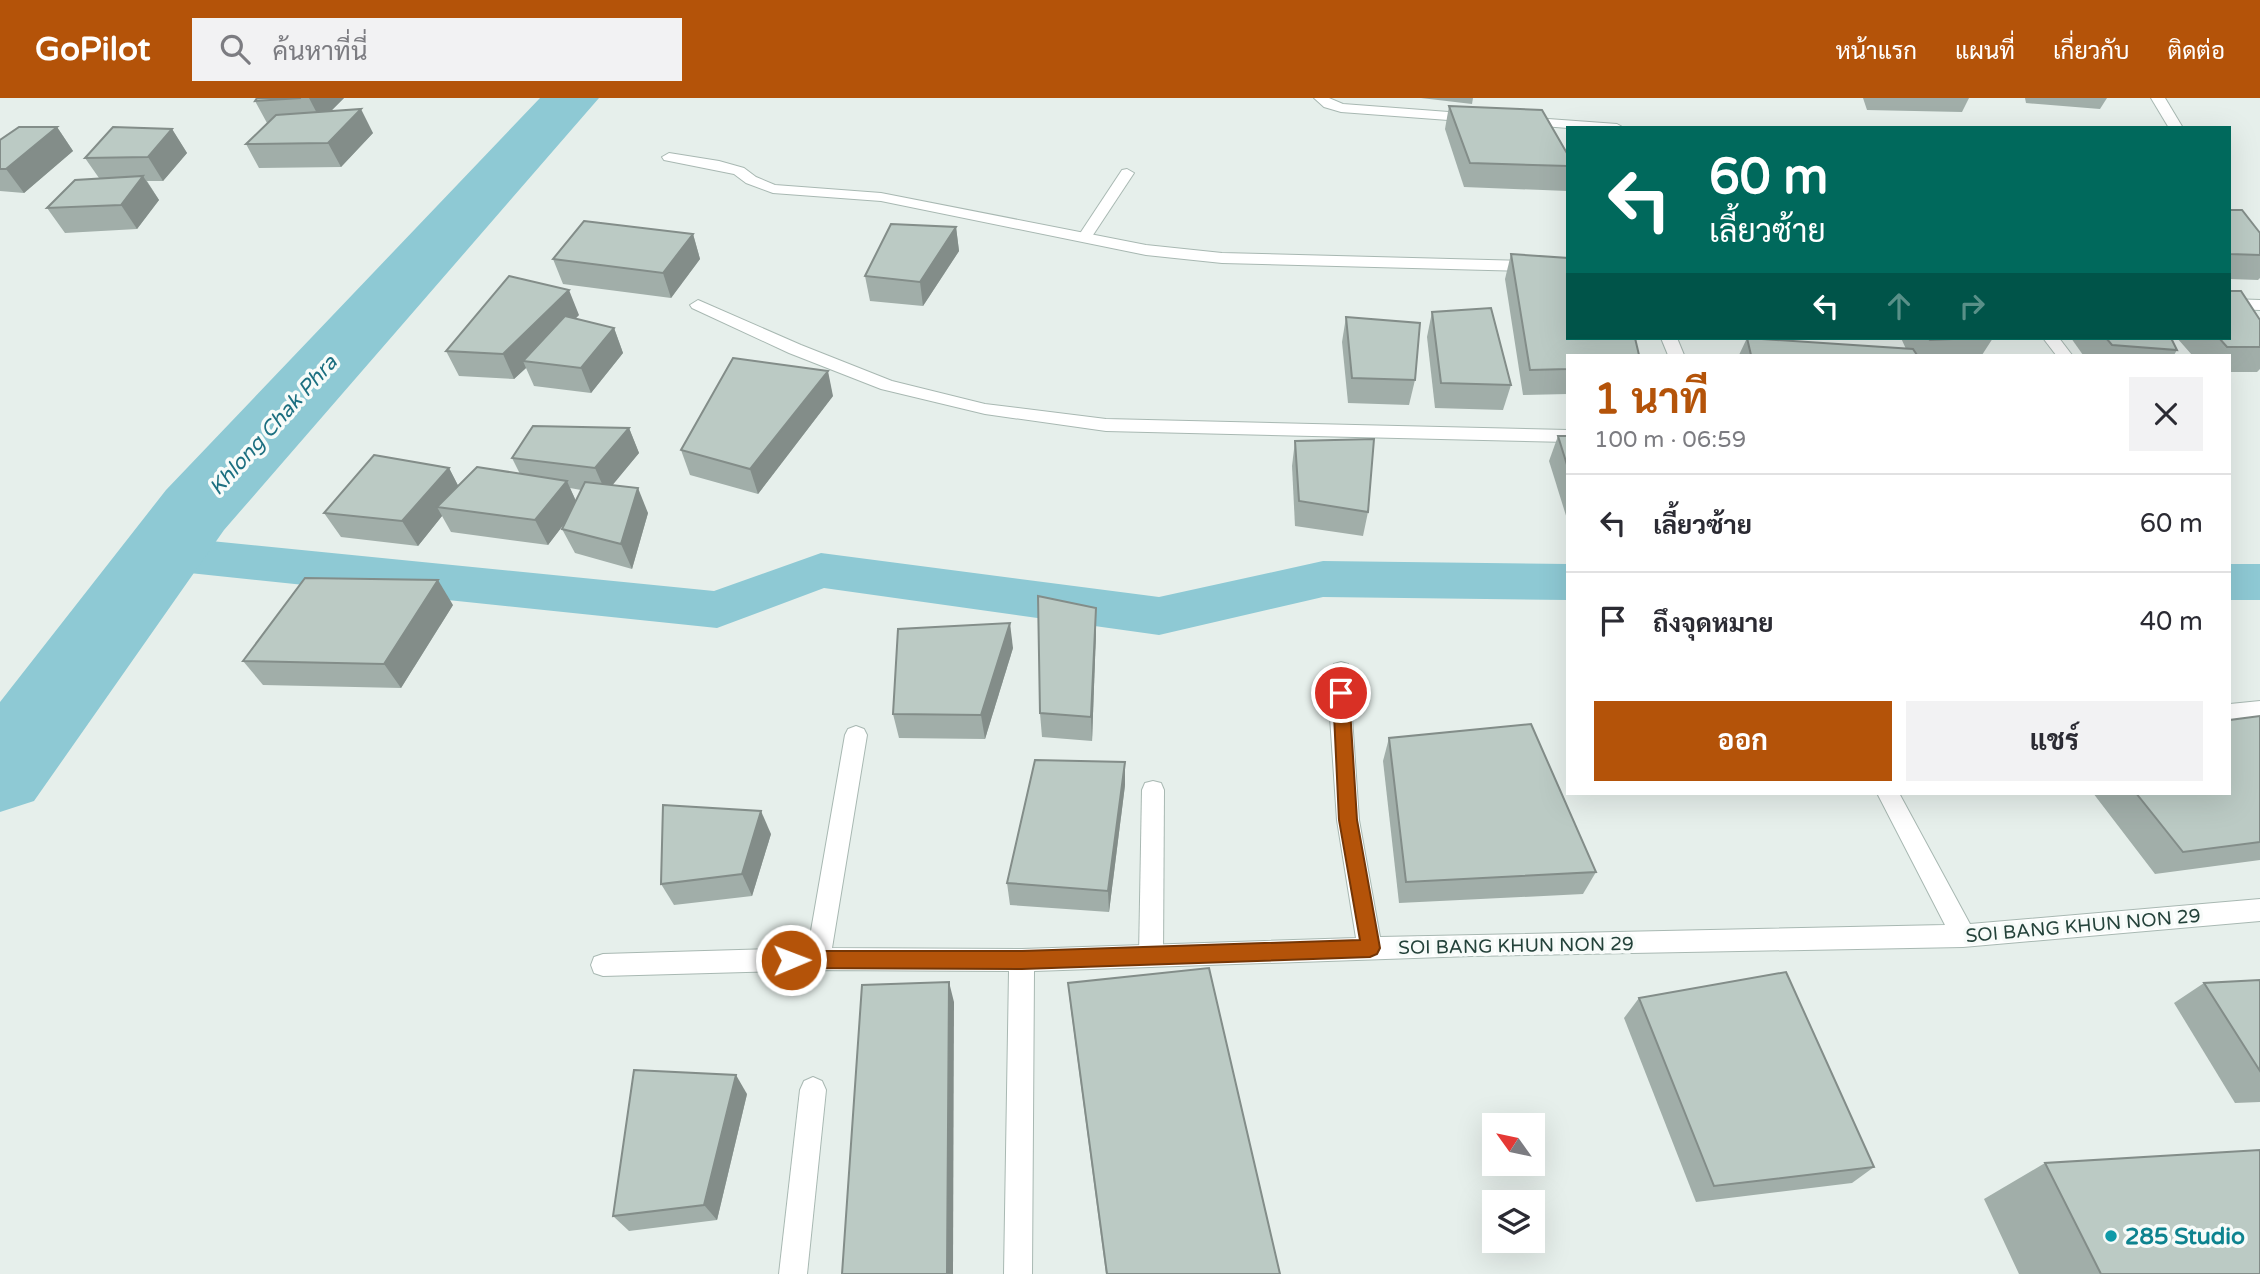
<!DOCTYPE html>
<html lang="th">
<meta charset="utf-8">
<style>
:root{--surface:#fff;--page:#f2f2f3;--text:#2b2b33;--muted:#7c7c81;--line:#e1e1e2;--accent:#b45309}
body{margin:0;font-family:"Varela Round",Sarabun,sans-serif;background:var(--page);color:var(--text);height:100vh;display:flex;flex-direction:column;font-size:26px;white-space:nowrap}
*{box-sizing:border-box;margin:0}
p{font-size:23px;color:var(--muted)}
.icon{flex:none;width:38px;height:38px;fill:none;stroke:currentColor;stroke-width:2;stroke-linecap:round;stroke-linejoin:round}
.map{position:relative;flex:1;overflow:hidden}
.panel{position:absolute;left:1566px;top:256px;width:665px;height:441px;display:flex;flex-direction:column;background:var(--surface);border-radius:0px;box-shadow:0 7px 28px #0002}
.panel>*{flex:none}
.hud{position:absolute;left:1566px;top:28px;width:665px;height:214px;border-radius:0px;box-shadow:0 7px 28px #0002;background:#00695c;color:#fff;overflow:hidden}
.needle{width:46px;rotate:303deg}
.controls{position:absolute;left:1482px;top:1015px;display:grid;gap:14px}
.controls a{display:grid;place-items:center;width:63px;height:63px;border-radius:0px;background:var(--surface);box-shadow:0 7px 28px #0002;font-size:35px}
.pin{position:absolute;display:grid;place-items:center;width:60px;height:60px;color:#fff;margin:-30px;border:4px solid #fff;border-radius:50%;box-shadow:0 2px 7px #0007}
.me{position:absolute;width:77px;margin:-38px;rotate:89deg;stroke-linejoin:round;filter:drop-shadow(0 0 5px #0008)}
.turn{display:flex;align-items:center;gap:24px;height:147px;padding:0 28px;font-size:32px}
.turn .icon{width:91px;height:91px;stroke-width:2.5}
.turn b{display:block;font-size:49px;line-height:60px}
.lanes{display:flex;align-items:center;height:66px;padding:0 28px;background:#0003;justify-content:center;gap:35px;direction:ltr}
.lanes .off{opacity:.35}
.round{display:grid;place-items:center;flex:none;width:74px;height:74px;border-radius:0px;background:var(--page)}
.headline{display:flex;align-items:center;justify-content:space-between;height:119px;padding:0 28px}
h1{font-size:42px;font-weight:700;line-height:52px;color:var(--accent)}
.action{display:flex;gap:14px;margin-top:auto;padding:14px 28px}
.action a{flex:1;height:80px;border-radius:0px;background:var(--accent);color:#fff;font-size:28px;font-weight:700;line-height:80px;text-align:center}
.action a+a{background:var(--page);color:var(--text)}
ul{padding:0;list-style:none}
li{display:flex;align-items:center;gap:21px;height:98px;padding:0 28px;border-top:2px solid var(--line)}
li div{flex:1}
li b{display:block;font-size:26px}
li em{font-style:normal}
header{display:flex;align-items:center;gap:42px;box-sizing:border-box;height:98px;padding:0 35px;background:var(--accent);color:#fff}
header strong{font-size:33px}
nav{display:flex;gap:38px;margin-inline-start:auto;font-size:24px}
.search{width:490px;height:63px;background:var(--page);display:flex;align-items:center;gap:18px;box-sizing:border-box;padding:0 24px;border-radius:0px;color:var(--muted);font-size:26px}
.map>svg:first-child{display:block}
</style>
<header>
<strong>GoPilot</strong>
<div class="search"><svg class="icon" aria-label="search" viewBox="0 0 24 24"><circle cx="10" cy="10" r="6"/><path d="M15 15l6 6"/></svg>ค้นหาที่นี่</div>
<nav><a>หน้าแรก</a><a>แผนที่</a><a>เกี่ยวกับ</a><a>ติดต่อ</a></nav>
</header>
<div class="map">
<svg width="2260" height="1176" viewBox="0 0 2260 1176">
<rect width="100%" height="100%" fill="#e6efeb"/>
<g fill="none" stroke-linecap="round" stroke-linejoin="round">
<g fill="#8ec9d4" fill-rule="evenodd">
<path d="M161,438L714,493L821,455L1159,499L1323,463L1568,466V502L1323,499L1159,537L824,490L717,530L161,472L144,467L137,455L144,443Z"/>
<rect x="2230" y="466" width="30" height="36"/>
</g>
<path fill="#8ec9d4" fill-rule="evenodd" d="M540,0H599L224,432L34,703L0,714V604L166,392Z"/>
<defs>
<g id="lane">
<path d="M1127,71L1134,75L1091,140L1089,143H1079L1077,140L1122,72Z"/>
<path d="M1153,683L1161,685L1164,692L1163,858L1160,866L1151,869L1142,866L1139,858L1142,692L1145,685Z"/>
</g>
<g id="street">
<path d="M1314,0H1329L1343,6L1475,16L1482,20L1475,24L1341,14L1324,9Z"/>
<path d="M2151,0H2165L2183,30H2169Z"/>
<path d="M1521,19L1617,26L1624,30H1568L1516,26V20Z"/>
<path d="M669,55L719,63L744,70L756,79L775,87L881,95L1146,147L1222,155L1568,164V174L1222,165L1146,157L881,103L773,95L746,85L734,76L664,62L662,59Z"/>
<path d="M2230,201L2260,202V212L2230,211Z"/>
<path d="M698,202L801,247L892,283L985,306L1106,321L1568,332V344L1106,333L985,316L881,291L789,255L692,210L690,207Z"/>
<path d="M1661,240H1677L1684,257H1668Z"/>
<path d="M2043,240H2059L2072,257H2056Z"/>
<path d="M1341,564L1348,566L1351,572L1352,619L1359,722L1380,839L1945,827L1877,695H1899L1970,826L2260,801V823L1963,849L1472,858L1034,873L1032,1176H1004L1009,873L818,872L603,878L594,875L591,867L594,859L603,856L808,850L845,637L848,631L856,628L864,631L867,637L832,850L1022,851L1356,840L1337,722L1330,619L1331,572L1334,566Z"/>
<path d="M2260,603V619L2230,622V606Z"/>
<path d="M813,979L822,983L826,992L807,1176H779L800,992L804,983Z"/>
</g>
</defs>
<use href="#lane" stroke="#a8b8b2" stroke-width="2"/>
<use href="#street" stroke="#a8b8b2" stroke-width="2"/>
<use href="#lane" fill="#fff" fill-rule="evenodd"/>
<use href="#street" fill="#fff" fill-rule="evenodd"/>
</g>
<g fill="#a1aea9" fill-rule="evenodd">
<path d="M257,0H344L331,13L373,35L341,69L259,70L246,46L267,25L255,3Z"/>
<path d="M1421,0H1473L1472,6Z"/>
<path d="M1863,0H1969L1962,14L1867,12Z"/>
<path d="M2025,0H2107L2100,11L2026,5Z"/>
<path d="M1449,8L1568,57V93L1464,89L1445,31Z"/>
<path d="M57,29L73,53L24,95L0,93V42Z"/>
<path d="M172,31L187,55L163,83H147L159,102L137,131L65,135L47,110L99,80L85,60Z"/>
<path d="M2230,112L2260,135V180L2258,182L2230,181Z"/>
<path d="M956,129L959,153L923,208L870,203L865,178Z"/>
<path d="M693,136L700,161L671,200L563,186L553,161Z"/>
<path d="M1511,156L1568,257V296L1523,297L1505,181Z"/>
<path d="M1432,214L1511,287L1503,312L1435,310L1427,239Z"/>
<path d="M579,217L575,221L614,230L623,255L591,295L534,288L526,270L514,281L459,278L446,253Z"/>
<path d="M1346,219L1415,282L1409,307L1348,305L1342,244Z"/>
<path d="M2260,222V271L2257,274H2230V257H2192L2177,240H2230Z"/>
<path d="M1747,240L1906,251L1901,240H1993L1982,257H1739Z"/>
<path d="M2071,240H2171L2177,252L2174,257H2083Z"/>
<path d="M833,298L758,396L690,377L681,352Z"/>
<path d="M629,330L639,355L612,387L648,415L632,471L575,455L562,431L566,423L548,447L451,434L442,418L418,448L341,439L324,415L449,370L458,388L520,376L512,360ZM570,390L581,392L576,403Z"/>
<path d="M1558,338H1568V424L1549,363Z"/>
<path d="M1295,343L1368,414L1363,438L1295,428L1292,368Z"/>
<path d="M453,507L401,590L263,587L243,563Z"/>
<path d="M1096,534L1092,643L1042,639L1040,615Z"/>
<path d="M1013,550L985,641L899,640L893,616Z"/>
<path d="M2260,618V762L2155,776L2093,695H2230Z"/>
<path d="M1389,640L1596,774L1583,796L1399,805L1383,663Z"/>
<path d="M1125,687L1109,814L1010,807L1007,785Z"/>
<path d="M771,736L752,798L674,807L661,786Z"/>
<path d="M2260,882V1004L2235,1005L2174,905L2204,885Z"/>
<path d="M1068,885L1280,1176H1106L1070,905Z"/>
<path d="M1639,900L1874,1069L1852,1085L1696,1104L1624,920Z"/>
<path d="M747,996L717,1122L629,1133L613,1118Z"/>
<path d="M2045,1065L2260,1176H2019L1984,1101Z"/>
</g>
<g fill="#838d89">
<path d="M309,0H344L321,23Z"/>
<path d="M361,11L373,35L341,69L328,45Z"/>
<path d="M57,29L73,53L24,95L6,71Z"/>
<path d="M172,31L187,55L163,83L148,59Z"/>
<path d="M143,78L159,102L137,131L121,107Z"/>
<path d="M956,129L959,153L923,208L920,184Z"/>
<path d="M693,136L700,161L671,200L663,175Z"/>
<path d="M569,192L579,217L531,264L523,263L526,270L514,281L503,256Z"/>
<path d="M614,230L623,255L591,295L581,270Z"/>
<path d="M828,273L833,298L758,396L750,371Z"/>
<path d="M629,330L639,355L606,395L595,370Z"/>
<path d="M449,370L462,395L437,409L442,418L418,448L402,423Z"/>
<path d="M567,383L578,408L548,447L535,422Z"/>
<path d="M638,390L648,415L632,471L621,446Z"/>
<path d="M438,482L453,507L401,590L384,566Z"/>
<path d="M1096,510V534L1092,643L1091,619Z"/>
<path d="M1010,525L1013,550L985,641L981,617Z"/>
<path d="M1125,664V687L1109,814L1108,793Z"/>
<path d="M761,713L771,736L752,798L742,776Z"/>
<path d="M949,884L954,904L953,1176H947Z"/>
<path d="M736,977L747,996L717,1122L704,1107Z"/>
</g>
<g fill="#bbcac4" stroke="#838d89" stroke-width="2">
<path d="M257,0H301L255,3Z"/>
<path d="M1449,8L1542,12L1568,57V68L1470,65Z"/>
<path d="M361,11L328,45L246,46L276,17Z"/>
<path d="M19,29H57L6,71H0V42Z"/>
<path d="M113,29L172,31L148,59L85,60Z"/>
<path d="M143,78L121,107L47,110L75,82Z"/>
<path d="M2230,112H2242L2260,135V157L2230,156Z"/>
<path d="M584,123L693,136L663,175L553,161Z"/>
<path d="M891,126L956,129L920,184L865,178Z"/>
<path d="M1511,156L1568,160V240H1635L1639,257H1568V271L1530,272Z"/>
<path d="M509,178L569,192L503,256L446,253Z"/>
<path d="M2230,193H2241L2260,222V249H2227L2219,240H2230Z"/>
<path d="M1491,210L1511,287L1441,285L1432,214Z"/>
<path d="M565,218L614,230L581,270L523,263Z"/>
<path d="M1346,219L1420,225L1415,282L1352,280Z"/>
<path d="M1747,240L1913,251L1917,257H1751Z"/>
<path d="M1928,240H1976L1930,242Z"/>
<path d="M2106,240H2171L2177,252L2112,247Z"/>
<path d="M733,260L828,273L750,371L681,352Z"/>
<path d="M533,328L629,330L595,370L512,360Z"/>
<path d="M1558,338H1568V370Z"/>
<path d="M1374,341L1368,414L1299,403L1295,343Z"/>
<path d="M374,357L449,370L402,423L324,415Z"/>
<path d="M477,369L567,383L535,422L437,409Z"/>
<path d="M585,384L638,390L621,446L562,431Z"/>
<path d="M305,480L438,482L384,566L243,563Z"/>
<path d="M1038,498L1096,510L1091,619L1040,615Z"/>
<path d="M1010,525L981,617L893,616L898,531Z"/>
<path d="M2260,618V744L2183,754L2136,695H2230V622Z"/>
<path d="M1531,626L1596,774L1406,784L1389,640Z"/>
<path d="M1035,662L1125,664L1108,793L1007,785Z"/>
<path d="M663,707L761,713L742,776L661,786Z"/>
<path d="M1209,870L1280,1176H1107L1068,885Z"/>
<path d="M1786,874L1874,1069L1714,1088L1639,900Z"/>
<path d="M2260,882V973L2204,885Z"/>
<path d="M949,884L947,1176H842L862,887Z"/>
<path d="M634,972L736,977L704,1107L613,1118Z"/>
<path d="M2260,1052V1176H2101L2045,1065Z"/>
</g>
<path fill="#b45309" stroke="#753606" stroke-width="2" d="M1341,589L1349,595L1357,722L1380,850L1377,856L1370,859L1022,871L791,870L785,868L782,862L785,855L791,853H1022L1360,842L1339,722L1333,595Z"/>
<circle fill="#0f9aa8" stroke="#f7fbf9" stroke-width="2.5" cx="2111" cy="1138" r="7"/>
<g text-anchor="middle" stroke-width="7" stroke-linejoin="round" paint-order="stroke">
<g font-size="19" fill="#24423a" stroke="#f7fbf9">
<text transform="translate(2083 827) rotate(-5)" y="7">SOI BANG KHUN NON 29</text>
<text transform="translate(1516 847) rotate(-1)" y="7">SOI BANG KHUN NON 29</text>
</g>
<g font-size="21" font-style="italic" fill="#1c6f80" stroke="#f7fbf9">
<text transform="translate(273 327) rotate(-48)" y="7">Khlong Chak Phra</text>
</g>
<g font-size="23" font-weight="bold" fill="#0d838f" stroke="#f7fbf9" text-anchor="start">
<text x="2125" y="1146">285 Studio</text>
</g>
</g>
</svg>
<div class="controls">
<a><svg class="needle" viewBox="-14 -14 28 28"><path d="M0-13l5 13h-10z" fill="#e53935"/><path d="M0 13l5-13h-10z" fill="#7c7c81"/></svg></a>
<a><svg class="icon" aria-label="layers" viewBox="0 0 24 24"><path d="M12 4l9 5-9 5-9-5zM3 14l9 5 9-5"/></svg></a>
</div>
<div class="pin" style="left:1341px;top:595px;background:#d93025"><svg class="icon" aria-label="arrive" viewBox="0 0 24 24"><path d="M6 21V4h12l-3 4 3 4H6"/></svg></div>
<svg class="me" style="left:791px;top:862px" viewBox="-20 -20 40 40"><circle r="17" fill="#b45309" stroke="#fff" stroke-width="3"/><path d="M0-11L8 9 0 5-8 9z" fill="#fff"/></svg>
<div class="hud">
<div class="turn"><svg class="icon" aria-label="left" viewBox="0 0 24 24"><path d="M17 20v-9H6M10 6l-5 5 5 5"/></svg><div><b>60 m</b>เลี้ยวซ้าย</div></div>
<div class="lanes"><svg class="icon" aria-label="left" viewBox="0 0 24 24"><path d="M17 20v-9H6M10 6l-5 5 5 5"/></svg><svg class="icon off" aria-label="ahead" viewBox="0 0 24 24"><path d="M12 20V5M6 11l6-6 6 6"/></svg><svg class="icon off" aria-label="right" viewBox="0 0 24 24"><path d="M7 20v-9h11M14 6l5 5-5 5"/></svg></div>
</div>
<section class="panel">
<div class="headline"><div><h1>1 นาที</h1><p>100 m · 06:59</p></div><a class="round"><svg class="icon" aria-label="close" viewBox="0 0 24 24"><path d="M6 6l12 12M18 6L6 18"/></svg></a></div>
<ul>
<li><svg class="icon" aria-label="left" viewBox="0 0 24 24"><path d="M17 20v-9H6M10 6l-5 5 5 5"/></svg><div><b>เลี้ยวซ้าย</b></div><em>60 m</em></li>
<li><svg class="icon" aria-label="arrive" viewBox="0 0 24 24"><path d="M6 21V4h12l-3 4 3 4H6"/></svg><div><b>ถึงจุดหมาย</b></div><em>40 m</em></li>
</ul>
<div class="action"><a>ออก</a><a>แชร์</a></div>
</section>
</div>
